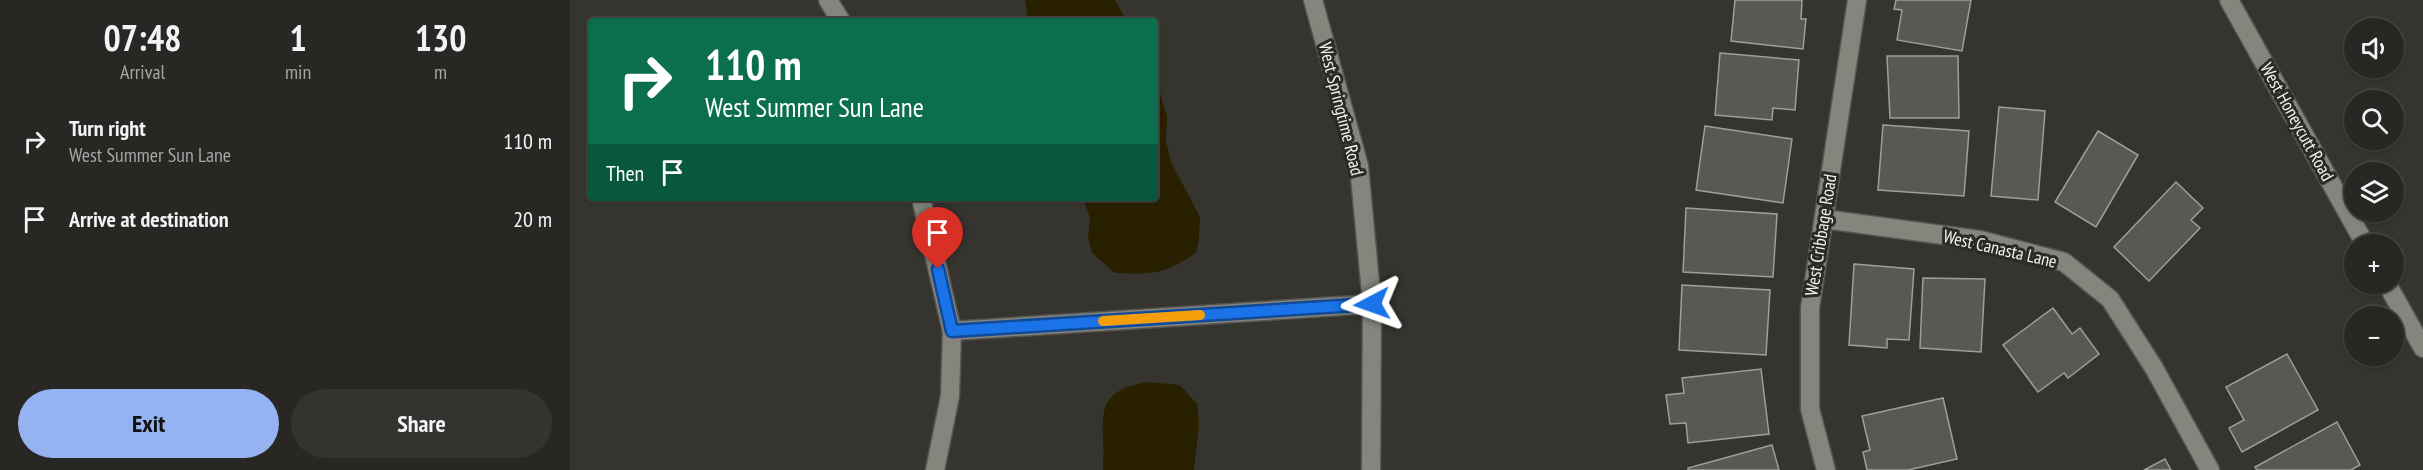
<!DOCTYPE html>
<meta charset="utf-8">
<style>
:root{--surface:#282723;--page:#343330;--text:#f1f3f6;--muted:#a5a5a6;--line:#444441;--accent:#95b2f1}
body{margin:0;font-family:"PT Sans Narrow",sans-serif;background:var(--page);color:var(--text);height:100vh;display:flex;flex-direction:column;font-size:22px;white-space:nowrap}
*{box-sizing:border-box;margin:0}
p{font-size:20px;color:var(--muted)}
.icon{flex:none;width:33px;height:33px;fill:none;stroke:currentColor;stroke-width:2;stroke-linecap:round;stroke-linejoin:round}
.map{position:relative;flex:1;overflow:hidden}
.details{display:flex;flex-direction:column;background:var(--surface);width:570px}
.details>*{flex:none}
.guide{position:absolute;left:18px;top:18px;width:570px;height:183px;border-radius:6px;box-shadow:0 2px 4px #0004,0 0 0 2px var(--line);background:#0b6e4f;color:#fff;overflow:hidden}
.buttons{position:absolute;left:1774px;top:18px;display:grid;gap:12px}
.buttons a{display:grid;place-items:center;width:60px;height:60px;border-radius:50%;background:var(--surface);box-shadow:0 2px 4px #0004,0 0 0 2px var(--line);font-size:30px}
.pin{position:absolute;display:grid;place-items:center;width:51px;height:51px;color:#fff;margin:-62px -26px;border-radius:50% 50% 50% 0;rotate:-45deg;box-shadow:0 0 6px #0007}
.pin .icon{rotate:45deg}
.me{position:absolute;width:66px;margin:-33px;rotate:266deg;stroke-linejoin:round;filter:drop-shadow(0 0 4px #0008)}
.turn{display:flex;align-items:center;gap:21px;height:126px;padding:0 18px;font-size:27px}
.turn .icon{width:78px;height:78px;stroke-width:2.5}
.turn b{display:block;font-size:42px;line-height:51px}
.then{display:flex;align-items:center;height:57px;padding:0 18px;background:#0003;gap:12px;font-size:22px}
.eta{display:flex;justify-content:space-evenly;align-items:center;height:102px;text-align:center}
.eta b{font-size:36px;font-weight:600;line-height:42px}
.primary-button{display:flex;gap:12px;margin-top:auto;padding:12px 18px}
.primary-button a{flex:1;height:69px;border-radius:36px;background:var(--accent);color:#111;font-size:24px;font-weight:600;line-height:69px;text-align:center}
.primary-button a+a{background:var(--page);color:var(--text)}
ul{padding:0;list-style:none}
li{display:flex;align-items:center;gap:18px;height:78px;padding:0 18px}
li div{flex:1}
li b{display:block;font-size:22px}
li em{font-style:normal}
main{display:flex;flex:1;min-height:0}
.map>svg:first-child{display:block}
</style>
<main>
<section class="details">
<div class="eta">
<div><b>07:48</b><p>Arrival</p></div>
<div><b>1</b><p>min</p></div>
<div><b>130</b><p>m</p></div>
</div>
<ul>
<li><svg class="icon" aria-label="right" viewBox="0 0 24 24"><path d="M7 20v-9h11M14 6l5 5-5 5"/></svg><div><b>Turn right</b><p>West Summer Sun Lane</p></div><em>110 m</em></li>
<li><svg class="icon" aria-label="arrive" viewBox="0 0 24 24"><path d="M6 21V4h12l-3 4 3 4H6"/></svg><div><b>Arrive at destination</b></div><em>20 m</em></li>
</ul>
<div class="primary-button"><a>Exit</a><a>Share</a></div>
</section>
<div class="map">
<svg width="1853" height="470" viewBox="0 0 1853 470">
<rect width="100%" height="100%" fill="#36342f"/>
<g fill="#292000">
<path d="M455,0H545L557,21H458Z"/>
<path d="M585,78L597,116L596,141L601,162L630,217L629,239L626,253C592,275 585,274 545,273L522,253L518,236L520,218L513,198H585Z"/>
<path d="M577,382L610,385L627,404L629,424L624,470H533C537,424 517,392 577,382Z"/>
</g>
<g fill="#5a5852" stroke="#a09e97" stroke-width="1.5">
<path d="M1165,0H1232L1231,19H1236L1233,49L1161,41Z"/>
<path d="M1326,0H1401L1392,51L1327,40L1332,10L1324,9Z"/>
<path d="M1150,53L1229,60L1225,110L1203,108L1202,120L1145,115Z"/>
<path d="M1317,56H1388L1389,118H1320Z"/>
<path d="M1429,107L1475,111L1468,200L1421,196Z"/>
<path d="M1313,125L1399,131L1394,196L1308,190Z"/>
<path d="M1135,126L1222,139L1213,203L1126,190Z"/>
<path d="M1528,131L1568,155L1526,227L1485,202Z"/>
<path d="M1606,182L1633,208L1621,220L1630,228L1579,281L1544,247Z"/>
<path d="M1116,208L1207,214L1203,277L1113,272Z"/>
<path d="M1284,264L1344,269L1339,340L1317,339V348L1279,345Z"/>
<path d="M1353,278L1415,279L1411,352L1350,348Z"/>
<path d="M1112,285L1200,290L1196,355L1109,350Z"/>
<path d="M1483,308L1502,334L1510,328L1529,354L1498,378L1494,373L1468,392L1433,345Z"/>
<path d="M1717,354L1748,410L1672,452L1659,428L1674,420L1656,387Z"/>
<path d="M1191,369L1199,434L1118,443L1116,423L1100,424L1096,395L1114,393L1112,378Z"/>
<path d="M1373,398L1387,459L1338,470H1297L1293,452L1300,450L1292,416Z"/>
<path d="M1767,422L1790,465L1781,470H1687L1685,467Z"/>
<path d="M1202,445L1209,470H1118V468Z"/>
<path d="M1595,459L1601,470H1574Z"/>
</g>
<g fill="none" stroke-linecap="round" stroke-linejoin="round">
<defs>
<g id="minor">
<path d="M258,0L271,21"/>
<path d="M743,0L789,166L802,304L801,470"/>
<path d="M1659,0L1795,244"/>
<path d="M351,198L382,331L380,396L365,470"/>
<path d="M1254,219L1410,240L1494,262L1540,299L1584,368L1640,470"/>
<path d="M1817,284L1853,348"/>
<path d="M382,331L802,304"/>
<path d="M1256,470L1240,409V308L1287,0"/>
</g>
</defs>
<use href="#minor" stroke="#55544f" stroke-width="21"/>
<use href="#minor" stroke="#85847d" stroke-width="18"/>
</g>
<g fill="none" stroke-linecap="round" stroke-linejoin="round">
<defs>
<path id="route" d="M368,269L382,331L802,304"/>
</defs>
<use href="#route" stroke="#114b97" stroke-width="15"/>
<use href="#route" stroke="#1a73e8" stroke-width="10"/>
<path stroke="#f59e0b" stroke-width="10" d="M533,321L630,315"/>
</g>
<g text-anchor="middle" stroke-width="6" stroke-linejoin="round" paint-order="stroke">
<g font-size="18" fill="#f3f2ef" stroke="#2c2a25">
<text transform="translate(771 109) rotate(76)" y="6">West Springtime Road</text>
<text transform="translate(1727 122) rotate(61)" y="6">West Honeycutt Road</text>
<text transform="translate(1251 235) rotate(-81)" y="6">West Cribbage Road</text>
<text transform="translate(1430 249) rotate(13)" y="6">West Canasta Lane</text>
</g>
</g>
</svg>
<div class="buttons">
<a><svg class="icon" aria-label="sound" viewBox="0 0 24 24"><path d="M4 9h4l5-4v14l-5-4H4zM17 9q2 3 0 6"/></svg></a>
<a><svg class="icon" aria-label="search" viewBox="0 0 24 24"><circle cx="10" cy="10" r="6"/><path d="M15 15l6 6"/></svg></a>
<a><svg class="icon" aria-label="layers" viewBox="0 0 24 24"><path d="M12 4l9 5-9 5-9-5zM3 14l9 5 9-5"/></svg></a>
<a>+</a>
<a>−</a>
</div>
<div class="pin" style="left:368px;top:269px;background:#d93025"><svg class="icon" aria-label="arrive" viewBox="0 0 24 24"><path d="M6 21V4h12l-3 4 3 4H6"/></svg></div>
<svg class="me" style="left:802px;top:304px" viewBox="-20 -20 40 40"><path d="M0-17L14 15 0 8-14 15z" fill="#1a73e8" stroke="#fff" stroke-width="4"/></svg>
<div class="guide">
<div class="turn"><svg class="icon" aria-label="right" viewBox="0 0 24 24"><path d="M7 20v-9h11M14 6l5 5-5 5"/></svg><div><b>110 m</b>West Summer Sun Lane</div></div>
<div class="then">Then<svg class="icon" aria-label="arrive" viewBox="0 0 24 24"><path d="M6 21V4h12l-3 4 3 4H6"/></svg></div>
</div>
</div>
</main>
